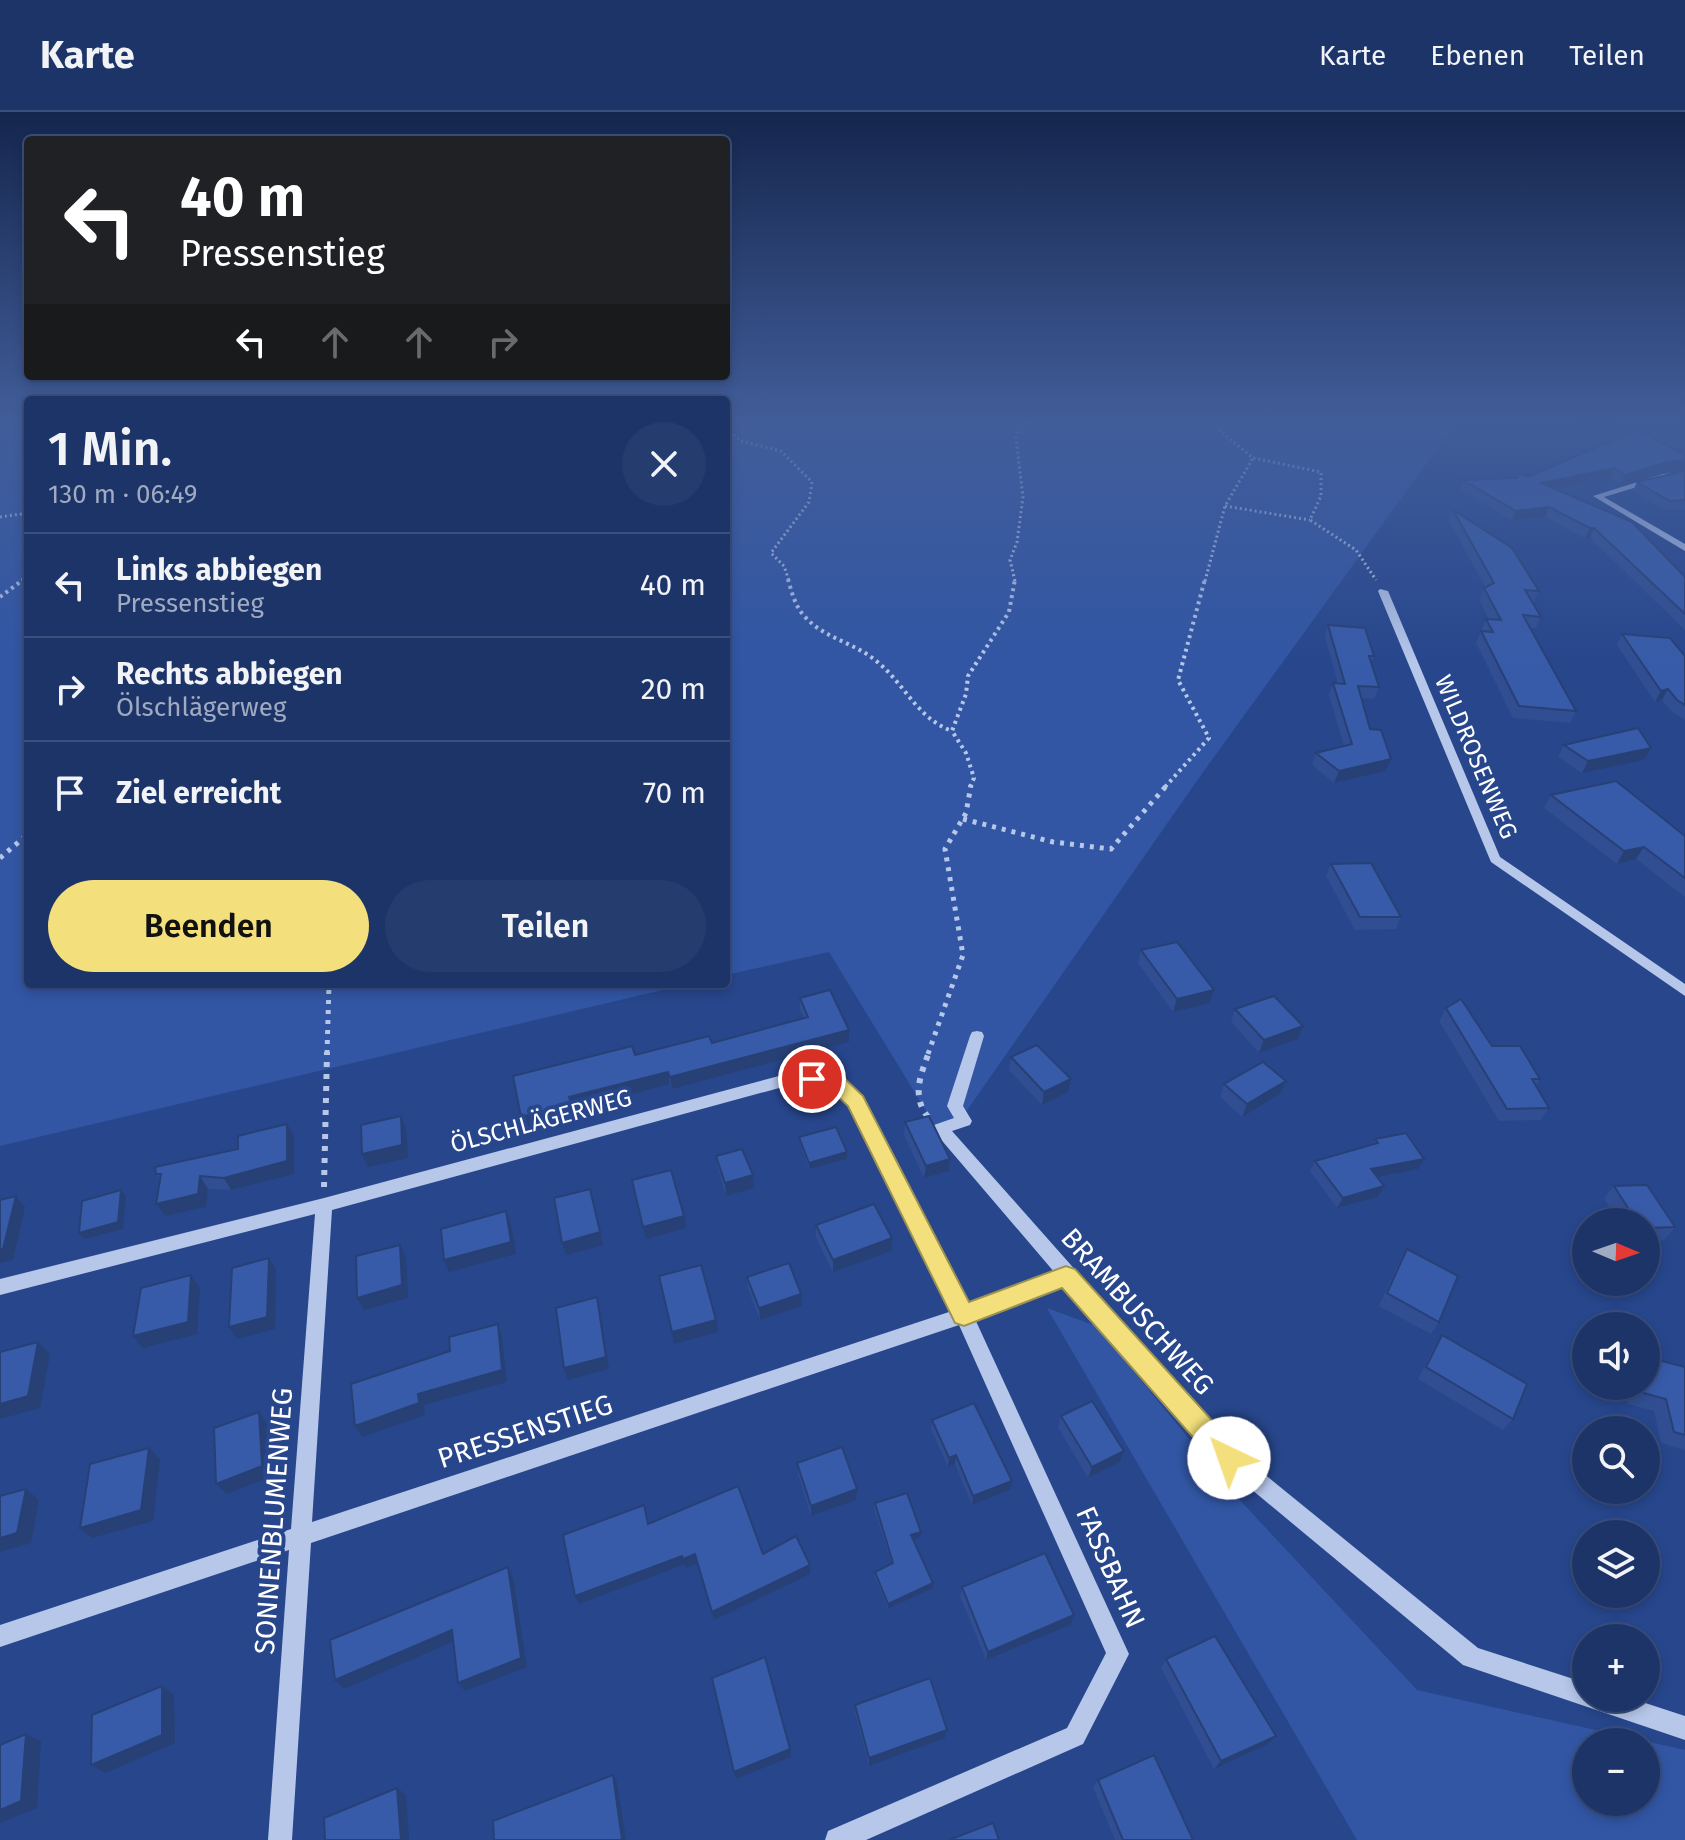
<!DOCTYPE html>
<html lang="de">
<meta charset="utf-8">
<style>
:root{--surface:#1d3469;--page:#253c6f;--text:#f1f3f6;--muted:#a0aac0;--line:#3b4f7d;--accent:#f3e07c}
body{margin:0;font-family:"Fira Sans",sans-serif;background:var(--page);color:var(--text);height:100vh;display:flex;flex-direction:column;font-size:30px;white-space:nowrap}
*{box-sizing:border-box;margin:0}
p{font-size:26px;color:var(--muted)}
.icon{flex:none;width:44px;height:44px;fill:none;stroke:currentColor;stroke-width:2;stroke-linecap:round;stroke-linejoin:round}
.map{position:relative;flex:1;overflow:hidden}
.panel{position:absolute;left:24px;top:284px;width:706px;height:592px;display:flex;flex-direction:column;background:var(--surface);border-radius:8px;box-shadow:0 4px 12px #0003,0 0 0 2px var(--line)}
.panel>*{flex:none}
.top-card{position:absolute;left:24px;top:24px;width:706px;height:244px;border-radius:8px;box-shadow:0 4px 12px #0003,0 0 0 2px var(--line);background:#202124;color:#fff;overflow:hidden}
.needle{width:52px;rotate:92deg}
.tools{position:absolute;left:1572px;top:1096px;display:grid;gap:16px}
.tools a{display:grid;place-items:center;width:88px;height:88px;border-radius:50%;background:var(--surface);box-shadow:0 4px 12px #0003,0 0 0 2px var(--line);font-size:40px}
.pin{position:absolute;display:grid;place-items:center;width:68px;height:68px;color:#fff;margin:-34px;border:4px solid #fff;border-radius:50%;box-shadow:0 2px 8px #0007}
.me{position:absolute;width:88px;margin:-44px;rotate:318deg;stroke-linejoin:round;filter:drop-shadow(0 0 6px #0008)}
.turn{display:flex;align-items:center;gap:28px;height:168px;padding:0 24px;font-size:36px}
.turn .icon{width:104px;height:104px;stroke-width:2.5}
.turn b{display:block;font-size:56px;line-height:68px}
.lanes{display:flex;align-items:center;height:76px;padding:0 24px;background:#0003;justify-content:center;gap:40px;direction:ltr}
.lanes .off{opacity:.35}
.round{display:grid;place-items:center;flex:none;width:84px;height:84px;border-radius:42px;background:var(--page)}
.overview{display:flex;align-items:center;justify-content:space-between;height:136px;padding:0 24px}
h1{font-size:48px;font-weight:600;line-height:60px}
.primary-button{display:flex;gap:16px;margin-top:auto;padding:16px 24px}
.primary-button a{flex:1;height:92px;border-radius:48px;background:var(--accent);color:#111;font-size:32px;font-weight:600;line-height:92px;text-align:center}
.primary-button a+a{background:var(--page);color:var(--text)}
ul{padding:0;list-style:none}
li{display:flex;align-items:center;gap:24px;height:104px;padding:0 24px;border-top:2px solid var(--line)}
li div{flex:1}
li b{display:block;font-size:30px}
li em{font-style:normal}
header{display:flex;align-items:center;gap:48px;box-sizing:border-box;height:112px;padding:0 40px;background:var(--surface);border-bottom:2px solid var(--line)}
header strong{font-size:38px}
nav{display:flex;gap:44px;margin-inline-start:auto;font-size:28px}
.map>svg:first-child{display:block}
</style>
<header>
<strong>Karte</strong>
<nav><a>Karte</a><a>Ebenen</a><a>Teilen</a></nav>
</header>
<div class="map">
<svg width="1685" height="1728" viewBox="0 0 1685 1728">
<rect width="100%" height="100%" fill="#27468c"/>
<g fill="#3256a4" fill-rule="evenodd">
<path d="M0,308H28V872H688L0,1034Z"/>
<path d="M726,308H1458L1201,663L945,1030L829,840L726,863Z"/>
<path d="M1047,1196L1096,1214L1237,1385L1417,1578L1685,1638V1728H1357ZM1586,1630H1646V1690H1586Z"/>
</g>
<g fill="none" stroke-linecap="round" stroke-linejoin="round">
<g stroke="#b6c7ea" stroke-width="3" stroke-dasharray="2 3" stroke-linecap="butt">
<path d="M1010,308L1018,314"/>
<path d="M1207,308L1253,346L1321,360V384L1310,408L1356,438L1376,468"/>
<path d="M726,312L731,308"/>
<path d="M726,316L741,329L781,339L812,370L809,390L771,441L784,454L789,469"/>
<path d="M1225,394L1310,408"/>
<path d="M0,405L28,401"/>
<path d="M22,469L28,464"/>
<path d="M1015,469L1010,448L1017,430L1023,385L1016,326L1018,314L1043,308"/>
<path d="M1205,469L1225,394L1253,346"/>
</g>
<g stroke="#b6c7ea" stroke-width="4" stroke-dasharray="3 4" stroke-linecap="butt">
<path d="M788,467C792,481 795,495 806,506C825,526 854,531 875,548C904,570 916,606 952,619"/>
<path d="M0,485L24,467"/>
<path d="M970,675L974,666L966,641L952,619L966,582L968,564L1009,500L1015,467"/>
<path d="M1165,675L1209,626L1178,568L1205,467"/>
</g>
<g stroke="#b6c7ea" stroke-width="5" stroke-dasharray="4 6" stroke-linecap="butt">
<path d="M963,707L1053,730L1111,737L1167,673"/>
<path d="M0,746L28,722"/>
<path d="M327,942L329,872"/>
<path d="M928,942L963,843L945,737L966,701L971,673"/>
</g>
<g stroke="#b6c7ea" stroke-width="6" stroke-dasharray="5 7" stroke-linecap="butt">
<path d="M928,1005C911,984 921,962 929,940"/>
<path d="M324,1075L327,940"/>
</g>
<g fill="#b6c7ea" fill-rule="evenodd">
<path d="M1685,360V364L1667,366L1604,385L1685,432V439L1593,384L1663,362Z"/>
<path d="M1380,477L1388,479L1500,745L1685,872V884L1491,750L1378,479Z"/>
<path d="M977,919L982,920L984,924L963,994L972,1009L970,1013L952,1019L1236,1339L1478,1536L1586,1571V1586H1630L1685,1604V1628L1463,1553L1222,1353L1066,1173L975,1207L1129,1542L1083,1632L866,1728H825L828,1719L1067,1616L1106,1541L959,1213L311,1431L292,1728H268L289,1438L0,1535V1513L291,1417L315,1102L0,1183V1167L324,1086L790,961L833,962L838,964L862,985L968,1193L1055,1161L932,1017L934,1013L954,1006L947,994L970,924L972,920ZM790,973L829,974L850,993L952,1199L312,1410L332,1098Z"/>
</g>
</g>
<g fill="#304e91">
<path d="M1557,308H1668L1665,313L1577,317Z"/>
<path d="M1685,343V357L1662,359L1621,372L1610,366L1555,377L1685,465V518L1590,426H1585L1545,405L1512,408L1460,378L1463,368L1517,366Z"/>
<path d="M1685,359V397L1665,398L1633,379L1637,370Z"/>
<path d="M1453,398L1539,479L1534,490H1532L1541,505L1536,516H1530L1576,599L1570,611L1513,606L1476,531L1486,507L1489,508L1479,487L1484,476L1485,475L1449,409Z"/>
<path d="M1328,513L1374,544L1371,552L1379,575L1374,587L1361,586L1370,617L1391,647L1386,659L1334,671L1312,653L1316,641L1344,634L1329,583L1333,571L1338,572L1325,525Z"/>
<path d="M1622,522L1685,544V608L1671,599L1662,588L1655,590L1617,533Z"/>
<path d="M1564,633L1651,636L1644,648L1582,661L1558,645Z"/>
<path d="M1551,683L1685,724V785L1636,747L1617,752L1544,696Z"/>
<path d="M1331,752L1401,805L1396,817L1355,818L1326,764Z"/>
<path d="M1141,838L1210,891L1173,900L1138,851Z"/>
<path d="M800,886L849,930L672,977L670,972L572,998L574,1004L525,1017L635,943L712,931L804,906L800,898Z"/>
<path d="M1446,896L1492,934L1540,967L1536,974L1549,996L1541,1008L1499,1009L1439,909Z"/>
<path d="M1235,897L1303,914L1298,927L1259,941L1231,910Z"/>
<path d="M1011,945L1068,980L1042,993L1009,958Z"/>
<path d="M1286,969L1280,982L1242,1005L1220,985L1224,972Z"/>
<path d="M905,1010L950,1047L949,1059L924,1066L904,1023Z"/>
<path d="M294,1024V1062L231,1078L208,1077L206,1095L165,1104L156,1092L160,1067L156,1062L238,1037Z"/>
<path d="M799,1025L847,1047L809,1057L800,1031Z"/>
<path d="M1375,1027L1418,1057L1377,1066L1384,1074L1378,1085L1337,1096L1310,1059L1315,1049L1373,1032Z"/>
<path d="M716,1044L753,1063L754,1076L726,1084L718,1057Z"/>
<path d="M1614,1074L1675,1115L1664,1128H1646V1110H1619L1604,1086Z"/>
<path d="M816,1113L892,1126V1139L833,1160L816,1126Z"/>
<path d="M1407,1137L1439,1210L1431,1222L1379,1194L1399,1150Z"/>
<path d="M747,1165L802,1194L760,1208L748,1177Z"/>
<path d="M1442,1223L1513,1307L1503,1318L1418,1267L1434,1235Z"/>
<path d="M1685,1255V1338L1661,1331L1654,1299L1628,1292L1625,1274H1646Z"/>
<path d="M1061,1304L1120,1350L1088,1366L1058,1315Z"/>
<path d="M932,1308L1010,1378L972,1393L955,1352L948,1355L931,1317Z"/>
<path d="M797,1351L857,1377L856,1388L811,1404L798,1362Z"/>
<path d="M875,1391L920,1425L913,1428L933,1476L888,1497L875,1465V1460L892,1452L874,1397Z"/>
<path d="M962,1475L1074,1503L1070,1513L986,1548L960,1484Z"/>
<path d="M1166,1547L1276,1624L1268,1632L1214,1657L1161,1556Z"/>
<path d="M855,1593L947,1618L945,1626L869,1654L855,1601Z"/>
<path d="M1098,1668L1193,1728H1115L1093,1675Z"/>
</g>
<g fill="#274076">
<path d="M1685,348V357L1662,359L1621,372L1625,363L1667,350Z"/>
<path d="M1614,356L1610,366L1537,380L1541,371Z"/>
<path d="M1549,395L1545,405L1512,408L1516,399Z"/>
<path d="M1590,416H1594L1590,426H1585Z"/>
<path d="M1668,577L1662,588L1655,590L1661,579Z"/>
<path d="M1651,636L1644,648L1582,661L1588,649Z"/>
<path d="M1391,647L1386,659L1334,671L1339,659Z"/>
<path d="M1644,735L1636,747L1617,752L1624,739Z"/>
<path d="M1214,878L1210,891L1173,900L1177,887Z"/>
<path d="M1303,914L1298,927L1259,941L1264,928Z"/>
<path d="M849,918V930L672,977L670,965Z"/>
<path d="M668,960L670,972L572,998L569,985Z"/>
<path d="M1071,967L1068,980L1042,993L1044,980Z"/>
<path d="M1286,969L1280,982L1242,1005L1247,992Z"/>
<path d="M571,992L574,1004L525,1017L521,1005Z"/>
<path d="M401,1004L406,1016L408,1046L368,1055L362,1042Z"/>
<path d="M287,1012L294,1024V1062L231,1078L224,1066Z"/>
<path d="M847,1040V1047L809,1057V1051Z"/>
<path d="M950,1047L949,1059L924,1066L926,1054Z"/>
<path d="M1424,1047L1418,1057L1365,1068L1371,1057Z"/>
<path d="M753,1063L754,1076L726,1084L725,1071Z"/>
<path d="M200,1064L208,1077L206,1095L165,1104L156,1092Z"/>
<path d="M1384,1074L1378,1085L1337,1096L1343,1086Z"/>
<path d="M590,1077L603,1133L566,1143L562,1131Z"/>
<path d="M121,1078L126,1084L123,1117L84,1127L79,1121Z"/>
<path d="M16,1084L25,1095L13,1148L0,1151V1138Z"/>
<path d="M506,1099L511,1112L516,1142L449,1160L444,1148Z"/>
<path d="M684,1104L686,1116L646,1127L643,1115Z"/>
<path d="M892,1126V1139L833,1160V1148Z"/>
<path d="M400,1133L406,1145L408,1186L364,1198L357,1186Z"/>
<path d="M269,1146L276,1158L275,1217L237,1227L229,1215Z"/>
<path d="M191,1163L200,1176L197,1222L143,1236L133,1224Z"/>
<path d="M801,1182L802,1194L760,1208L759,1196Z"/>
<path d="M597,1185L600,1197L609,1257L568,1268L564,1256Z"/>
<path d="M716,1208L718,1220L674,1232L672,1220Z"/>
<path d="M498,1212L502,1225L507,1270L424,1293L425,1303L362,1325L355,1314L418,1282Z"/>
<path d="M38,1230L50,1242L40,1296L0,1307V1292Z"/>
<path d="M259,1300L267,1312L271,1365L226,1382L216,1372Z"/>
<path d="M149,1336L160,1347L153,1409L92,1426L80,1416Z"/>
<path d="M1124,1339L1120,1350L1088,1366L1092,1355Z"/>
<path d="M956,1343L955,1352L948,1355L949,1346Z"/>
<path d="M1012,1369L1010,1378L972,1393L973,1384Z"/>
<path d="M26,1377L39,1388L31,1431L0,1440V1426Z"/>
<path d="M857,1377L856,1388L811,1404V1394Z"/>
<path d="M921,1420L920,1425L911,1429V1423Z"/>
<path d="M695,1442L697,1451L686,1456L683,1447Z"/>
<path d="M682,1444L685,1452L579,1492L575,1484Z"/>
<path d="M810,1453V1462L714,1508L712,1500Z"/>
<path d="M508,1455L513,1465L527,1555L465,1579L458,1571Z"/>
<path d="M933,1471V1476L888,1497V1492Z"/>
<path d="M1074,1503L1070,1513L986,1548L988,1540Z"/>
<path d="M452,1518L459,1527L344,1577L335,1568Z"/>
<path d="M162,1574L174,1583L175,1631L105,1661L91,1653Z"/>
<path d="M947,1618L945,1626L869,1654V1646Z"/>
<path d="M26,1622L41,1630L37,1696L0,1711V1698Z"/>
<path d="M1276,1624L1268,1632L1214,1657L1221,1649Z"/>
<path d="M790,1637L791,1645L736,1667L734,1660Z"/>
<path d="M613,1663L617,1671L626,1728H622Z"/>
<path d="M397,1676L406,1683L409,1728H401Z"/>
</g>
<g fill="#385ba9" stroke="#274076" stroke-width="2">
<path d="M1573,308H1651L1579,311Z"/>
<path d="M1637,318L1685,343V348L1667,350L1625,363L1614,356L1541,371L1632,410L1685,465V502L1594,416H1590L1549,395L1516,399L1463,368L1517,366L1519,361L1528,365Z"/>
<path d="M1685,359V388L1670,389L1637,370Z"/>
<path d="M1453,398L1512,436L1539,479L1525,478L1541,505L1523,503L1576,599L1519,594L1481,519L1493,520L1486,507L1501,508L1484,476L1494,471Z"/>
<path d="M1328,513L1365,516L1374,544H1369L1379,575L1358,574L1370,617L1381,618L1391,647L1339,659L1316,641L1352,632L1333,571L1345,572Z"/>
<path d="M1622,522L1670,526L1685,544V593L1677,588L1668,577L1661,579Z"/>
<path d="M1638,616L1651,636L1588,649L1564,633Z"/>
<path d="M1616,669L1685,724V766L1644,735L1624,739L1551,683Z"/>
<path d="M1371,751L1401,805H1360L1331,752Z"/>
<path d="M1177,830L1214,878L1177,887L1141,838Z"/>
<path d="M830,878L849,918L670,965L668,960L569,985L571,992L521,1005L513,964L632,934L635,943L709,924L712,931L808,905L800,886Z"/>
<path d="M1274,884L1303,914L1264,928L1235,897Z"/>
<path d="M1461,887L1492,934H1520L1540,967H1532L1549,996L1507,997L1446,896Z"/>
<path d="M1037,933L1071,967L1044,980L1011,945Z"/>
<path d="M1263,950L1286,969L1247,992L1224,972Z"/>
<path d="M401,1004L402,1033L362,1042L361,1013Z"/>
<path d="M929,1004L950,1047L926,1054L905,1010Z"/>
<path d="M287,1012V1049L224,1066L200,1064L198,1082L156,1092L161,1062H156L155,1055L238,1037V1024Z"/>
<path d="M836,1015L847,1040L809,1051L799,1025Z"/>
<path d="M1406,1021L1424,1047L1371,1057L1384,1074L1343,1086L1315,1049L1378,1031L1375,1027Z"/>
<path d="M742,1037L753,1063L725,1071L716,1044Z"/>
<path d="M671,1058L684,1104L643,1115L632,1068Z"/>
<path d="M1647,1073L1675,1115L1646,1116V1110H1637L1614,1074Z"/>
<path d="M590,1077L600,1120L562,1131L554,1086Z"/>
<path d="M121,1078L118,1110L79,1121L82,1089Z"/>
<path d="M16,1084L3,1137L0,1138V1088Z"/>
<path d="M874,1092L892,1126L833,1148L816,1113Z"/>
<path d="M506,1099L511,1130L444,1148L441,1117Z"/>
<path d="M400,1133L402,1173L357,1186L356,1144Z"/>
<path d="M1407,1137L1458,1164L1439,1210L1387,1181Z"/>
<path d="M269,1146L267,1205L229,1215L232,1156Z"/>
<path d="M789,1151L801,1182L759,1196L747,1165Z"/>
<path d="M701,1153L716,1208L672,1220L659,1164Z"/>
<path d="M191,1163L188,1210L133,1224L141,1176Z"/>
<path d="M597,1185L606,1245L564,1256L556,1196Z"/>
<path d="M498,1212L502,1258L418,1282L419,1291L355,1314L351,1272L450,1239L449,1225Z"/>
<path d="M1442,1223L1527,1272L1513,1307L1426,1255Z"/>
<path d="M38,1230L28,1284L0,1292V1240Z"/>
<path d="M1646,1245L1685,1255V1323L1674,1320L1666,1287L1640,1280L1639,1274H1646Z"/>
<path d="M1092,1289L1124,1339L1092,1355L1061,1304Z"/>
<path d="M974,1291L1012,1369L973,1384L956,1343L949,1346L932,1308Z"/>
<path d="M259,1300L262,1354L216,1372L214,1316Z"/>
<path d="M842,1335L857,1377L811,1394L797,1351Z"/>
<path d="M149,1336L141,1398L80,1416L90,1352Z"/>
<path d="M738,1374L763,1442L796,1424L810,1453L712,1500L695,1442L683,1447L682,1444L575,1484L563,1423L644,1393L648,1412Z"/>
<path d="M26,1377L17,1421L0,1426V1384Z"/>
<path d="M907,1381L921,1420L911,1423L933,1471L888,1492L875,1460L893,1451L875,1391Z"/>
<path d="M1045,1441L1074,1503L988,1540L962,1475Z"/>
<path d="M508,1455L521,1546L458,1571L452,1518L335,1568L330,1528Z"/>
<path d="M1215,1524L1276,1624L1221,1649L1166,1547Z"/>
<path d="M765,1545L790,1637L734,1660L712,1566Z"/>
<path d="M930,1566L947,1618L869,1646L855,1593Z"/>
<path d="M162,1574V1623L91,1653L92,1603Z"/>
<path d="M26,1622L21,1689L0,1698V1633Z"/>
<path d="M1154,1643L1193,1728H1123L1098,1668Z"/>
<path d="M613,1663L622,1728H494L493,1709Z"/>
<path d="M397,1676L401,1728H325L324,1706Z"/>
<path d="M993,1711L999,1728H949Z"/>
</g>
<linearGradient id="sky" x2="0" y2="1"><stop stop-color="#15264d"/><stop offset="0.56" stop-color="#415d99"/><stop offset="1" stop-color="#415d99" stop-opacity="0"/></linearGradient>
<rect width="1685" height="550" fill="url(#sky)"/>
<path fill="#f3e07c" stroke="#9e9251" stroke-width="2" d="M812,960L840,962L863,984L969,1190L1066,1154L1075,1157L1238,1337L1242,1346L1238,1355L1229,1359L1219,1355L1062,1176L964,1214L955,1211L848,994L828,975L805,973L802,967L805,962Z"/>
<g text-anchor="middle" stroke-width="8" stroke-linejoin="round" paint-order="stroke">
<g font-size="24" fill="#fff" stroke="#27468c">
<text transform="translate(1476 645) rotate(67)" y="8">WILDROSENWEG</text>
<text transform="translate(541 1009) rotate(-15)" y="8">ÖLSCHLÄGERWEG</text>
</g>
<g font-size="28" fill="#fff" stroke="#27468c">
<text transform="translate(1138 1199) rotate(48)" y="10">BRAMBUSCHWEG</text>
<text transform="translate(525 1319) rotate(-18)" y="10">PRESSENSTIEG</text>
<text transform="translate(273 1409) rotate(-86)" y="10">SONNENBLUMENWEG</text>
<text transform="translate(1111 1455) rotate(66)" y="10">FASSBAHN</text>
</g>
</g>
</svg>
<div class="tools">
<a><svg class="needle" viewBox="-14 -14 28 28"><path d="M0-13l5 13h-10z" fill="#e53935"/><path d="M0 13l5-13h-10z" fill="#a0aac0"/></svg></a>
<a><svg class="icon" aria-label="sound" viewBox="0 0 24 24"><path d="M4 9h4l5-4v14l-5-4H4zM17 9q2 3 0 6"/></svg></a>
<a><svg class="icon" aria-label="search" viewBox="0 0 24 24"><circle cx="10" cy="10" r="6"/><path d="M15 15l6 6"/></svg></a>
<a><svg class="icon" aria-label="layers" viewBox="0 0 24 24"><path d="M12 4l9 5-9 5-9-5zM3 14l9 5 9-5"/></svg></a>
<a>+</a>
<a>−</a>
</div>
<div class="pin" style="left:812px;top:967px;background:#d93025"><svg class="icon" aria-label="arrive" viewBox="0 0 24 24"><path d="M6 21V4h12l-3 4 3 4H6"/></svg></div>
<svg class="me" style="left:1229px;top:1346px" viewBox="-20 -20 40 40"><circle r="19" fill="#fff"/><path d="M0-13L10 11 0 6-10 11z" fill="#f3e07c"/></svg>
<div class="top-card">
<div class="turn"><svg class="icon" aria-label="left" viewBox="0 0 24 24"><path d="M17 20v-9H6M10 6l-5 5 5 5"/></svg><div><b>40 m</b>Pressenstieg</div></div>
<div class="lanes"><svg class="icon" aria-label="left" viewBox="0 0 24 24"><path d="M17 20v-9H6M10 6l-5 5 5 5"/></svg><svg class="icon off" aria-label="ahead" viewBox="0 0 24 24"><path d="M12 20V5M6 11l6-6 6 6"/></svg><svg class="icon off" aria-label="ahead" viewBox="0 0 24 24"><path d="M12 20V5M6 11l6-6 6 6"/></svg><svg class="icon off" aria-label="right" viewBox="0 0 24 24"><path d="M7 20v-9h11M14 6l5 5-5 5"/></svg></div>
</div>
<section class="panel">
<div class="overview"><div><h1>1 Min.</h1><p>130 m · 06:49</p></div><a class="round"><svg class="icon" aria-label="close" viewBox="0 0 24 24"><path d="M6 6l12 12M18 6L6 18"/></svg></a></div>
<ul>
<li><svg class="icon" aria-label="left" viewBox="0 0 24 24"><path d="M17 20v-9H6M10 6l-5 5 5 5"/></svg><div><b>Links abbiegen</b><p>Pressenstieg</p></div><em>40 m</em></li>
<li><svg class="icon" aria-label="right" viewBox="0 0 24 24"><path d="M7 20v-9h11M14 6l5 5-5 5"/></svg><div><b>Rechts abbiegen</b><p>Ölschlägerweg</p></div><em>20 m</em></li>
<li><svg class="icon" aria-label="arrive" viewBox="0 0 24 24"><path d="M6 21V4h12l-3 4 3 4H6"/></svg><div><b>Ziel erreicht</b></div><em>70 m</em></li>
</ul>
<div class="primary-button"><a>Beenden</a><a>Teilen</a></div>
</section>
</div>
